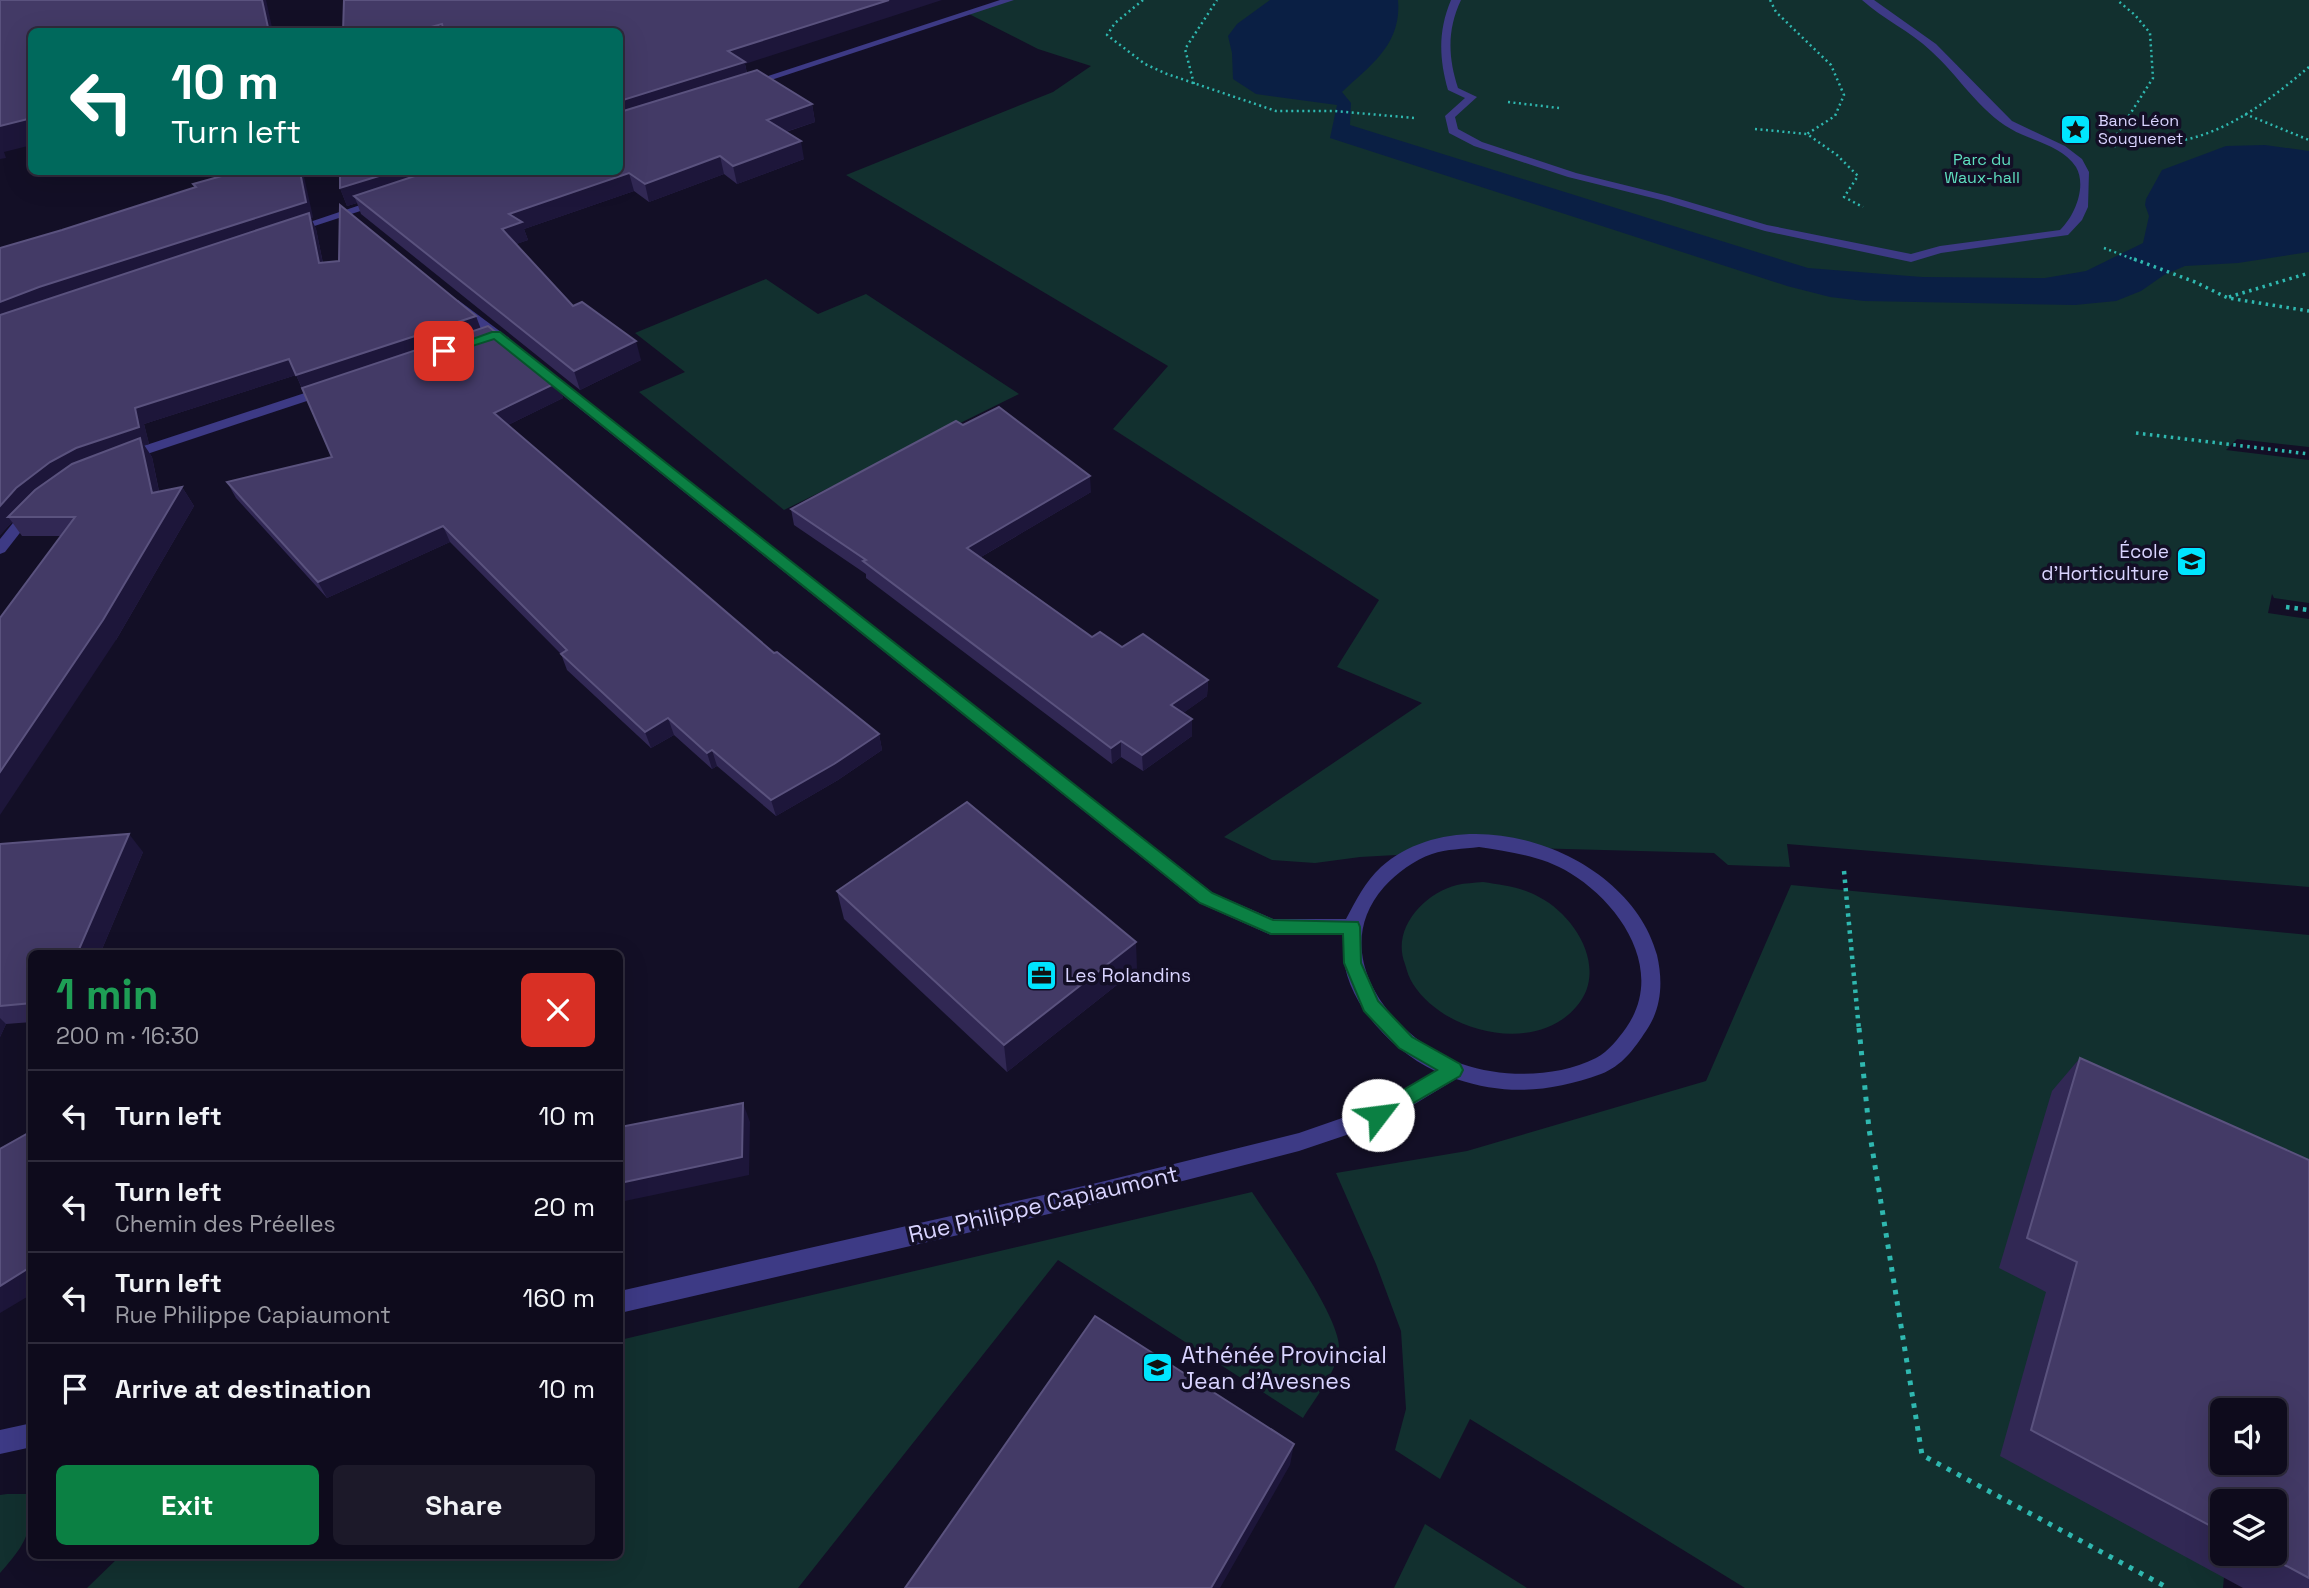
<!DOCTYPE html>
<meta charset="utf-8">
<style>
:root{--surface:#0e0b1c;--page:#1c1929;--text:#f1f3f6;--muted:#9b9ba3;--line:#2e2b3b;--accent:#0b8043}
body{margin:0;font-family:"Space Grotesk",sans-serif;background:var(--page);color:var(--text);height:100vh;display:flex;flex-direction:column;font-size:26px;white-space:nowrap}
*{box-sizing:border-box;margin:0}
p{font-size:23px;color:var(--muted)}
.icon{flex:none;width:38px;height:38px;fill:none;stroke:currentColor;stroke-width:2;stroke-linecap:round;stroke-linejoin:round}
.map{position:relative;flex:1;overflow:hidden}
.panel{position:absolute;left:28px;top:950px;width:595px;height:609px;display:flex;flex-direction:column;background:var(--surface);border-radius:10px;box-shadow:0 7px 28px #0002,0 0 0 2px var(--line)}
.panel>*{flex:none}
.top-card{position:absolute;left:28px;top:28px;width:595px;height:147px;border-radius:10px;box-shadow:0 7px 28px #0002,0 0 0 2px var(--line);background:#00695c;color:#fff;overflow:hidden}
.buttons{position:absolute;left:2210px;top:1398px;display:grid;gap:14px}
.buttons a{display:grid;place-items:center;width:77px;height:77px;border-radius:10px;background:var(--surface);box-shadow:0 7px 28px #0002,0 0 0 2px var(--line);font-size:35px}
.pin{position:absolute;display:grid;place-items:center;width:60px;height:60px;color:#fff;margin:-30px;border-radius:14px;box-shadow:0 4px 10px #0006}
.me{position:absolute;width:77px;margin:-38px;rotate:60deg;stroke-linejoin:round;filter:drop-shadow(0 0 5px #0008)}
.turn{display:flex;align-items:center;gap:24px;height:147px;padding:0 28px;font-size:32px}
.turn .icon{width:91px;height:91px;stroke-width:2.5}
.turn b{display:block;font-size:49px;line-height:60px}
.round{display:grid;place-items:center;flex:none;width:74px;height:74px;border-radius:10px;background:var(--page)}
.headline{display:flex;align-items:center;justify-content:space-between;height:119px;padding:0 28px}
h1{font-size:42px;font-weight:800;line-height:52px;color:#1e9e55}
.cta{display:flex;gap:14px;margin-top:auto;padding:14px 28px}
.cta a{flex:1;height:80px;border-radius:10px;background:var(--accent);color:#fff;font-size:28px;font-weight:800;line-height:80px;text-align:center}
.cta a+a{background:var(--page);color:var(--text)}
ul{padding:0;list-style:none}
li{display:flex;align-items:center;gap:21px;height:91px;padding:0 28px;border-top:2px solid var(--line)}
li div{flex:1}
li b{display:block;font-size:26px}
li em{font-style:normal}
.map>svg:first-child{display:block}
</style>
<div class="map">
<svg width="2309" height="1588" viewBox="0 0 2309 1588">
<rect width="100%" height="100%" fill="#130f26"/>
<g fill="#12302f">
<path d="M1009,0H2309V447L2237,439L2226,450L2309,460V603L2274,598L2272,594L2268,613L2309,619V887L1787,844L1790,867L1728,865L1714,853L1529,848L1479,840L1414,854L1360,857L1315,863L1272,860L1224,837L1422,703L1337,667L1379,600L1113,429L1168,366L846,175L1053,92L1091,66L1038,49L969,14Z"/>
<path d="M766,279L818,314L866,294L1019,394L784,510L639,392L685,372L635,333Z"/>
<path d="M1483,882C1502,885 1522,887 1539,897C1576,916 1609,970 1576,1007C1535,1055 1444,1033 1413,984C1409,978 1407,971 1405,964C1391,929 1424,893 1457,885C1465,883 1474,883 1483,882Z"/>
<path d="M1791,885L2309,935V1208L2059,1296L2222,1554H2226L2223,1588H1745L1470,1419L1440,1479L1395,1450L1406,1409L1401,1331L1376,1264L1336,1173L1467,1151L1706,1081Z"/>
<path d="M1252,1192C1272,1223 1343,1319 1339,1351C1336,1372 1314,1400 1303,1418L1058,1260L798,1588H87L120,1556H620V1340Z"/>
<path d="M7,1494H31C32,1534 26,1543 0,1573V1495Z"/>
<path d="M1425,1524L1527,1588H1394Z"/>
</g>
<path fill="#0a1f44" d="M1270,0H1398C1402,44 1371,65 1342,92L1351,103L1350,125L1808,268L1922,277L2045,278L2086,271L2143,243L2149,216L2145,205L2146,199L2162,170L2226,146L2265,145L2309,151V252L2238,263L2185,266L2164,275L2141,291L2116,301L2075,305L1864,301L1830,297L1787,286L1330,138L1337,105L1256,94L1233,79L1232,53L1228,36L1237,24Z"/>
<g fill="none" stroke-linecap="round" stroke-linejoin="round">
<g stroke="#2fb8b0" stroke-width="2.5" stroke-dasharray="2 3.5" stroke-linecap="butt">
<path d="M1143,0L1115,23L1107,35L1145,64L1167,74L1276,111H1335L1414,118"/>
<path d="M1770,0L1776,12L1831,65L1844,95L1835,116L1807,134L1837,155L1858,176L1844,197L1863,207"/>
<path d="M1194,84L1185,49L1217,0"/>
<path d="M1508,102L1559,108"/>
<path d="M2245,114L2309,140"/>
<path d="M1755,129L1807,134"/>
<path d="M2111,144L2153,78L2150,33L2135,15L2117,0"/>
<path d="M2114,146C2136,145 2157,145 2179,141C2229,132 2271,99 2309,67"/>
<path d="M2104,248L2138,261"/>
</g>
<g stroke="#2fb8b0" stroke-width="3.5" stroke-dasharray="2.5 4.5" stroke-linecap="butt">
<path d="M2134,259L2195,282L2228,298L2309,311"/>
<path d="M2229,297L2309,273"/>
<path d="M2136,433L2309,454"/>
</g>
<g stroke="#2fb8b0" stroke-width="4.5" stroke-dasharray="3.5 5" stroke-linecap="butt">
<path d="M2286,607L2309,610"/>
<path d="M1844,871L1859,1030"/>
</g>
<path stroke="#2fb8b0" stroke-width="5" stroke-dasharray="4.5 7" stroke-linecap="butt" d="M1859,1028L1869,1129L1922,1455L2168,1588"/>
<path fill="#3d3a85" fill-rule="evenodd" d="M1451,0H1461C1447,30 1448,57 1458,88L1477,97L1455,117L1458,129L1482,142L1576,173L1669,196L1767,225L1911,254L1940,246L2060,230C2075,216 2087,186 2076,167C2063,146 2031,141 2011,129C1979,111 1958,75 1931,51C1910,31 1883,19 1862,0H1874L1936,44L2012,121L2065,146L2082,159L2089,172L2088,207L2082,220L2068,235L1941,253L1911,262L1765,231L1661,200L1568,177L1474,146L1449,133L1445,116L1465,98L1448,90C1439,58 1438,31 1451,0Z"/>
<g fill="#3d3a85" fill-rule="evenodd">
<path d="M1000,0H1014L753,86L744,84Z"/>
<path d="M381,198L385,199V203L296,232L286,230Z"/>
<path d="M458,300L509,338V344H499L454,307V301Z"/>
<path d="M540,366L1213,893L1273,919H1346C1356,900 1365,882 1381,867C1463,794 1629,850 1657,955C1663,981 1662,1008 1646,1031C1634,1049 1622,1066 1601,1074C1551,1092 1507,1096 1456,1079L1385,1122L1299,1151L1101,1202L620,1313V1291L1101,1182L1299,1133L1371,1108L1435,1071C1387,1048 1335,992 1344,935H1271L1199,903L535,373L533,370ZM1479,847C1510,852 1543,856 1570,873C1621,904 1666,971 1626,1028C1618,1039 1609,1051 1596,1058C1556,1078 1503,1078 1462,1064C1393,1039 1325,954 1384,887C1397,873 1414,860 1432,854C1447,849 1463,849 1479,847Z"/>
<path d="M326,386L333,390L331,393L132,459L127,460L120,456L122,453Z"/>
<path d="M30,506L37,511L5,552L0,554V539L25,508Z"/>
<path d="M32,1423V1447L0,1454V1430Z"/>
</g>
</g>
<g fill="#312854" fill-rule="evenodd">
<path d="M620,32L745,64L747,73L812,104L815,122L786,132L804,159L737,184L724,174L649,202L634,191L524,229L528,240L516,244L573,306L641,360L580,390L361,214L357,203L347,206L340,188L620,172Z"/>
<path d="M193,184L313,217L311,218L316,229L323,263L480,329L558,382L563,398L508,425L774,653L879,734L882,750L838,780L776,816L717,766L712,769L674,735L651,748L567,670L561,654L450,542L327,598L236,498L227,482L332,457L296,375L144,424L149,444L144,445L152,457L159,491L182,487L194,506L116,640L60,536H22L12,522L0,535L62,230L195,187Z"/>
<path d="M1091,492L981,557L1092,637L1208,680L1207,696L1183,713L1192,719V736L1143,771L1121,757L1112,764L866,578V574L794,525L791,509Z"/>
<path d="M0,844L143,852L100,954H32V1022L6,1024L0,1037Z"/>
<path d="M837,891L1137,969L1007,1072L844,919Z"/>
<path d="M2080,1058L2309,1160V1588H2243L2000,1456L2046,1292L1999,1268L2052,1091ZM2222,1502L2275,1554H2222Z"/>
</g>
<g fill="#1d163a">
<path d="M262,0H266L273,32H269Z"/>
<path d="M889,0H942L745,64L748,79L620,120V101L728,51Z"/>
<path d="M442,24L444,32H413Z"/>
<path d="M812,104L815,122L770,137L767,120Z"/>
<path d="M32,118V145L4,152L6,158L0,159V126Z"/>
<path d="M801,141L804,159L737,184L733,166Z"/>
<path d="M720,156L724,174L649,202L645,184Z"/>
<path d="M300,172H303L313,217L311,218L316,229L326,279L0,322V302Z"/>
<path d="M392,172H454L354,196L357,203L347,206L340,188Z"/>
<path d="M629,173L634,191L524,229L528,240L508,247L502,229L509,214Z"/>
<path d="M476,316L482,332L304,392L296,375L144,424L149,444L144,445L152,457L163,512L8,517L12,522L0,535V506L16,488L50,462L135,408L289,359Z"/>
<path d="M636,341L641,360L580,390L574,371Z"/>
<path d="M558,382L563,398L500,429L494,413Z"/>
<path d="M1090,476L1091,492L969,564L967,548Z"/>
<path d="M182,487L194,506L116,640L0,815V772Z"/>
<path d="M443,526L450,542L327,598L318,582Z"/>
<path d="M1208,680L1207,696L1171,722V705Z"/>
<path d="M668,718L674,735L651,748L645,732Z"/>
<path d="M1192,719V736L1143,771L1142,755Z"/>
<path d="M879,734L882,750L838,780L776,816L771,800Z"/>
<path d="M1121,741V757L1112,764L1111,748Z"/>
<path d="M712,750L717,766L712,769L707,753Z"/>
<path d="M129,834L143,852L100,954H77Z"/>
<path d="M1136,942L1137,969L1007,1072L1004,1045Z"/>
<path d="M0,1018L6,1024L0,1037Z"/>
<path d="M743,1103L750,1122L749,1175L620,1202V1183Z"/>
<path d="M32,1266V1294L0,1313V1286Z"/>
<path d="M1294,1444L1290,1465L1220,1588H1211Z"/>
</g>
<g fill="#433a66" stroke="#5a527e" stroke-width="2" fill-rule="evenodd">
<path d="M0,0H262L269,32H32V118L0,126Z"/>
<path d="M344,0H889L728,51L745,62L620,101V32H444L442,24L413,32H343Z"/>
<path d="M757,70L812,104L767,120L801,141L733,166L720,156L645,184L629,173L509,214L522,222L502,229L573,306L582,302L636,341L574,371L354,196L427,172H620V112Z"/>
<path d="M236,172H300L306,202L39,287L0,302V248L62,230L196,187L193,184Z"/>
<path d="M340,172H392L340,188Z"/>
<path d="M340,205L476,316L296,375L289,359L135,408L139,427L76,448L50,462L16,488L0,506V315L309,213L319,263L339,261Z"/>
<path d="M488,326L558,382L494,413L774,653L777,652L879,734L834,764L771,800L712,750L707,753L668,718L645,732L561,654L567,650L443,526L318,582L227,482L332,457L302,388Z"/>
<path d="M999,407L1090,476L967,548L1092,637L1100,632L1122,647L1143,634L1208,680L1171,705L1192,719L1142,755L1121,741L1111,748L863,561L866,560L791,509L956,421L963,425Z"/>
<path d="M140,438L152,493L182,487L103,620L0,772V618L75,517H8L35,490L72,464Z"/>
<path d="M967,802L1136,942L1004,1045L837,891Z"/>
<path d="M129,834L77,954H32V1003L0,1006V844Z"/>
<path d="M2080,1058L2309,1160V1578L2264,1554H2275V1502H2222V1532L2031,1430L2077,1262L2027,1238ZM2222,1410H2275V1463H2222Z"/>
<path d="M743,1103L742,1157L620,1183V1127Z"/>
<path d="M30,1132L32,1135V1266L0,1286V1149Z"/>
<path d="M1095,1316L1294,1444L1211,1588H905Z"/>
</g>
<path fill="#0b8043" stroke="#07532c" stroke-width="2" d="M492,332H500L1212,893L1273,920L1358,922L1360,927L1361,963L1378,1001L1412,1037L1460,1064L1463,1070L1460,1076L1384,1120L1378,1123L1371,1120L1368,1115L1371,1109L1437,1070L1399,1048L1364,1011L1344,963L1343,934H1271L1200,903L494,339L444,355L439,351Z"/>
<defs>
<symbol id="sight-square" viewBox="-11 -11 22 22"><rect x="-9" y="-9" width="18" height="18" rx="4" fill="#00e5ff" stroke="#130f26"/><path d="M0-6L1.8-2.2L6-1.7L2.9 1.2L3.7 5.4L0 3.3L-3.7 5.4L-2.9 1.2L-6-1.7L-1.8-2.2Z" fill="#111"/></symbol>
<symbol id="university-square" viewBox="-11 -11 22 22"><rect x="-9" y="-9" width="18" height="18" rx="4" fill="#00e5ff" stroke="#130f26"/><path d="M0-5L7-2L0 1L-7-2ZM-4 1L0 2.5L4 1V4Q0 6-4 4Z" fill="#111"/></symbol>
<symbol id="office-square" viewBox="-11 -11 22 22"><rect x="-9" y="-9" width="18" height="18" rx="4" fill="#00e5ff" stroke="#130f26"/><path d="M-6-3h4V-5.5h4V-3h4V5H-6ZM-1-4.5V-3h2v-1.5ZM-6 0V1H6V0Z" fill="#111"/></symbol>
<symbol id="school-square" viewBox="-11 -11 22 22"><rect x="-9" y="-9" width="18" height="18" rx="4" fill="#00e5ff" stroke="#130f26"/><path d="M0-5L7-2L0 1L-7-2ZM-4 1L0 2.5L4 1V4Q0 6-4 4Z" fill="#111"/></symbol>
</defs>
<g fill-rule="evenodd">
<use href="#sight-square" x="2058" y="112" width="35" height="35"/>
<use href="#university-square" x="2174" y="544" width="35" height="35"/>
<use href="#office-square" x="1024" y="958" width="35" height="35"/>
<use href="#school-square" x="1140" y="1350" width="35" height="35"/>
</g>
<g text-anchor="middle" stroke-width="7" stroke-linejoin="round" paint-order="stroke">
<g font-size="16" fill="#d9d4ff" stroke="#130f26" text-anchor="start">
<text x="2098" y="126">Banc Léon<tspan x="2098" dy="18">Souguenet</tspan></text>
</g>
<g font-size="16" fill="#5fe0c0" stroke="#130f26">
<text x="1982" y="165">Parc du<tspan x="1982" dy="18">Waux-hall</tspan></text>
</g>
<g font-size="19" fill="#d9d4ff" stroke="#130f26" text-anchor="end">
<text x="2169" y="558">École<tspan x="2169" dy="22">d'Horticulture</tspan></text>
<text x="1065" y="982" text-anchor="start">Les Rolandins</text>
</g>
<g font-size="23" fill="#d9d4ff" stroke="#130f26">
<text transform="translate(1043 1204) rotate(-13)" y="8">Rue Philippe Capiaumont</text>
</g>
<g font-size="23" fill="#d9d4ff" stroke="#130f26" text-anchor="start">
<text x="1181" y="1363">Athénée Provincial<tspan x="1181" dy="26">Jean d'Avesnes</tspan></text>
</g>
</g>
</svg>
<div class="buttons">
<a><svg class="icon" aria-label="sound" viewBox="0 0 24 24"><path d="M4 9h4l5-4v14l-5-4H4zM17 9q2 3 0 6"/></svg></a>
<a><svg class="icon" aria-label="layers" viewBox="0 0 24 24"><path d="M12 4l9 5-9 5-9-5zM3 14l9 5 9-5"/></svg></a>
</div>
<div class="pin" style="left:444px;top:351px;background:#d93025"><svg class="icon" aria-label="arrive" viewBox="0 0 24 24"><path d="M6 21V4h12l-3 4 3 4H6"/></svg></div>
<svg class="me" style="left:1378px;top:1115px" viewBox="-20 -20 40 40"><circle r="19" fill="#fff"/><path d="M0-13L10 11 0 6-10 11z" fill="#0b8043"/></svg>
<div class="top-card">
<div class="turn"><svg class="icon" aria-label="left" viewBox="0 0 24 24"><path d="M17 20v-9H6M10 6l-5 5 5 5"/></svg><div><b>10 m</b>Turn left</div></div>
</div>
<section class="panel">
<div class="headline"><div><h1>1 min</h1><p>200 m · 16:30</p></div><a class="round" style="background:#d93025;color:#fff"><svg class="icon" aria-label="close" viewBox="0 0 24 24"><path d="M6 6l12 12M18 6L6 18"/></svg></a></div>
<ul>
<li><svg class="icon" aria-label="left" viewBox="0 0 24 24"><path d="M17 20v-9H6M10 6l-5 5 5 5"/></svg><div><b>Turn left</b></div><em>10 m</em></li>
<li><svg class="icon" aria-label="left" viewBox="0 0 24 24"><path d="M17 20v-9H6M10 6l-5 5 5 5"/></svg><div><b>Turn left</b><p>Chemin des Préelles</p></div><em>20 m</em></li>
<li><svg class="icon" aria-label="left" viewBox="0 0 24 24"><path d="M17 20v-9H6M10 6l-5 5 5 5"/></svg><div><b>Turn left</b><p>Rue Philippe Capiaumont</p></div><em>160 m</em></li>
<li><svg class="icon" aria-label="arrive" viewBox="0 0 24 24"><path d="M6 21V4h12l-3 4 3 4H6"/></svg><div><b>Arrive at destination</b></div><em>10 m</em></li>
</ul>
<div class="cta"><a>Exit</a><a>Share</a></div>
</section>
</div>
